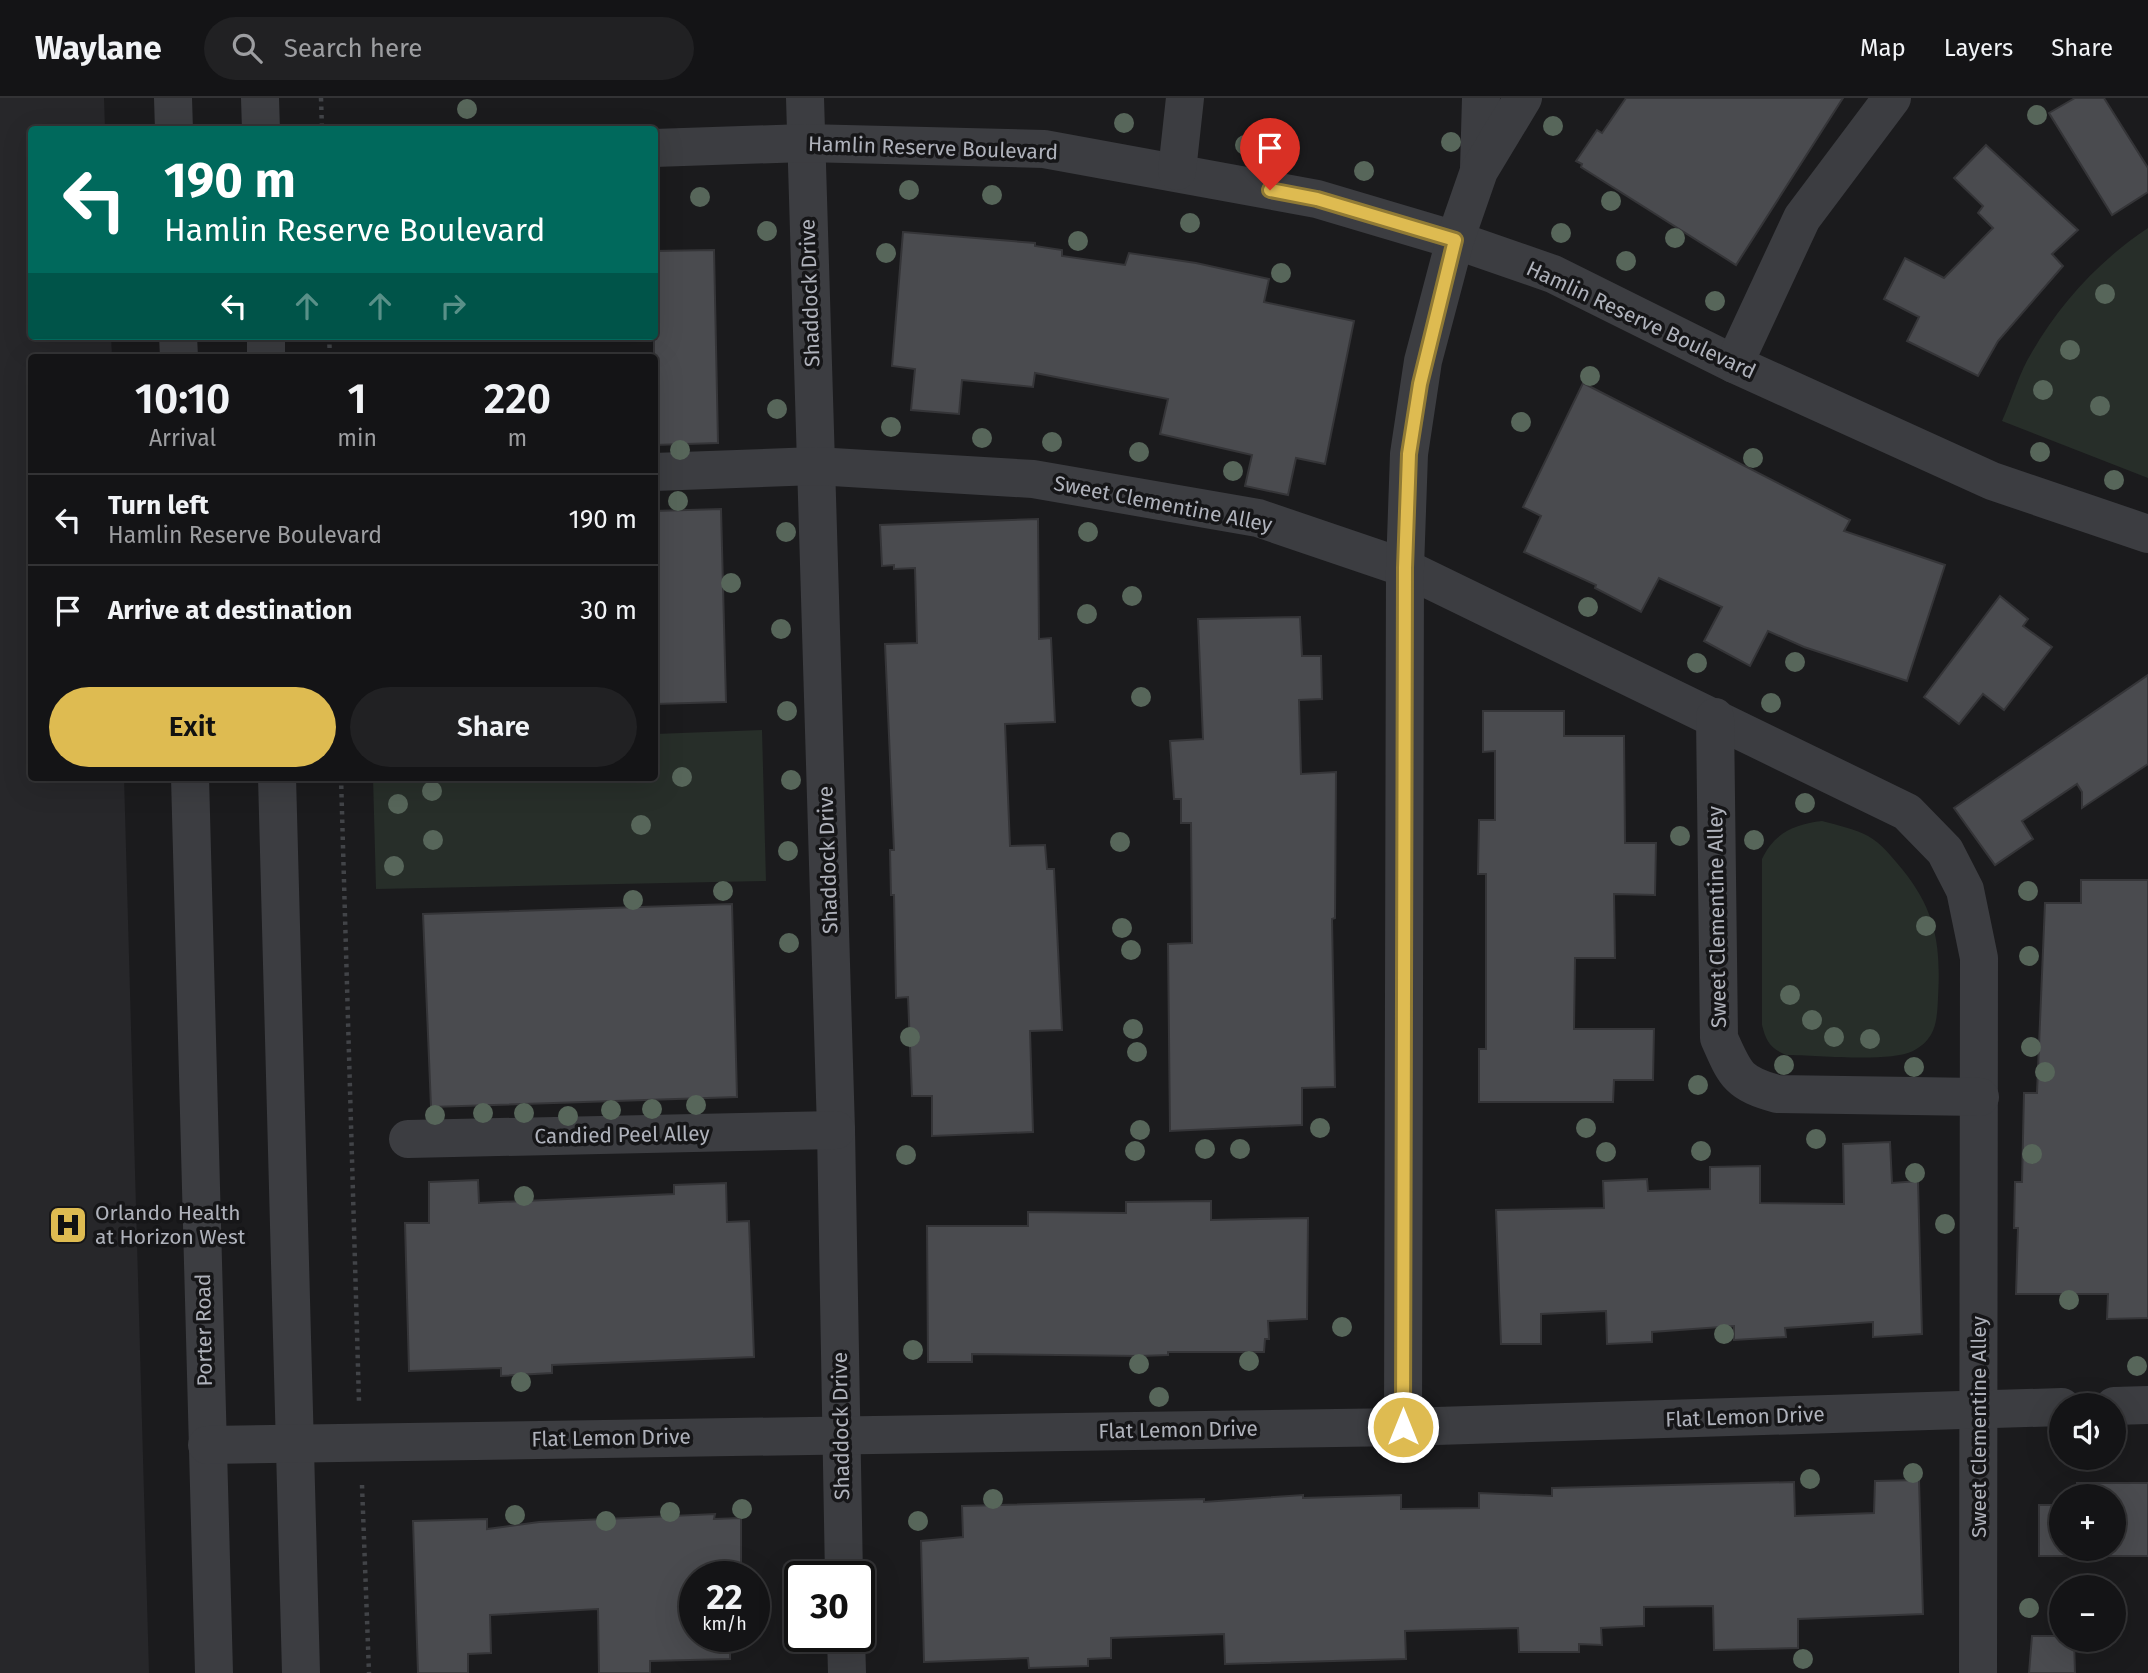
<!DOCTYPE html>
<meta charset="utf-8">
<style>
:root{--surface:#141416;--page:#212123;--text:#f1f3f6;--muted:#9d9ea1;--line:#333335;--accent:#debb51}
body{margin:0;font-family:"Fira Sans",sans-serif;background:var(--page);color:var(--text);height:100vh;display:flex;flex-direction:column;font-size:26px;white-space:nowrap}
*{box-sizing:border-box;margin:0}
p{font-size:23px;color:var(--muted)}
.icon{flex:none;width:38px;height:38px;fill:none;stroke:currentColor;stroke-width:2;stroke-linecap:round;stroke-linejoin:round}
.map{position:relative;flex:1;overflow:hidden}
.drawer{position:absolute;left:28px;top:256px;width:630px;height:427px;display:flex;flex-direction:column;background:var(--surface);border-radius:7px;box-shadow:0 7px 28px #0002,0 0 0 2px var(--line)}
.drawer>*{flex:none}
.hud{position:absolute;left:28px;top:28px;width:630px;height:214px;border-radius:7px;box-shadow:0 7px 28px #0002,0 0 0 2px var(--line);background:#00695c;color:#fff;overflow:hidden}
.tools{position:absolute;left:2049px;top:1295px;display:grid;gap:14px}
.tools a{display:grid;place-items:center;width:77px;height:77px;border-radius:50%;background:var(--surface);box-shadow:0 7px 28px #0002,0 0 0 2px var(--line);font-size:35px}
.speed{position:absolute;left:679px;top:1463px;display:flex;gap:14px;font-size:35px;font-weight:700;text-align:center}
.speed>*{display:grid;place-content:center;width:91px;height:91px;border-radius:50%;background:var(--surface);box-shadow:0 7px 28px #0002,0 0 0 2px var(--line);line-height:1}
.speed small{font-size:18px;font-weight:400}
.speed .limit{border:4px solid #111;border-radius:10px;background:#fff;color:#111}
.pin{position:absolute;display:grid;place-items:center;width:60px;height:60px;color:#fff;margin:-72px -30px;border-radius:50% 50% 50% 0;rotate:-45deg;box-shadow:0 0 7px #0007}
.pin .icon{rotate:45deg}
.me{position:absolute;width:77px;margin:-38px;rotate:0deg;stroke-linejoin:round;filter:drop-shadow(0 0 5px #0008)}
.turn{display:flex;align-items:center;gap:24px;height:147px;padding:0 21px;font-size:32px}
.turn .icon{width:91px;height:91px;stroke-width:2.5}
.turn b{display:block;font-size:49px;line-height:60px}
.lanes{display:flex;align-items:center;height:66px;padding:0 21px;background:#0003;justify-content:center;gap:35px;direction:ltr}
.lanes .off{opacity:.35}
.eta{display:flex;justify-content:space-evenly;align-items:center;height:119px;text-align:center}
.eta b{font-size:42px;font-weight:600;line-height:49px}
.action{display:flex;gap:14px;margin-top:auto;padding:14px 21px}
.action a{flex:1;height:80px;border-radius:42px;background:var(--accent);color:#111;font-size:28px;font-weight:600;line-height:80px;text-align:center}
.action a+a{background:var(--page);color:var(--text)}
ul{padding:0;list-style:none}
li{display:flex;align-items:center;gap:21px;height:91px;padding:0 21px;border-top:2px solid var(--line)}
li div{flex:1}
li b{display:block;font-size:26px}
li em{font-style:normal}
header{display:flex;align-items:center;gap:42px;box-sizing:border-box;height:98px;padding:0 35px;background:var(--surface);border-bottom:2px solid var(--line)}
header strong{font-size:33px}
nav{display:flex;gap:38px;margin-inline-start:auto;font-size:24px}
.search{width:490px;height:63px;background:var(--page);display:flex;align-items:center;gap:18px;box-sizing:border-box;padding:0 24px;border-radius:38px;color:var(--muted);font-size:26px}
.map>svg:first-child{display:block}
</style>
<header>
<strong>Waylane</strong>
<div class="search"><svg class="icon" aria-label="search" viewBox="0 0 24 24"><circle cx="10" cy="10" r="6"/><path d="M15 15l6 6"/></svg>Search here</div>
<nav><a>Map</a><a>Layers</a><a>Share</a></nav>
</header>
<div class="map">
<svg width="2148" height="1575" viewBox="0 0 2148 1575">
<rect width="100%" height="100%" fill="#1b1b1d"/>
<path fill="#27272a" d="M0,0H104L105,31L32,32V238H111L112,259H32V679H124L149,1575H0Z"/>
<g fill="#272e29">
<path d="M2148,130V380L2002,323C2012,301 2019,275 2032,254C2060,205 2101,161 2148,130Z"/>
<path d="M762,632L766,783L376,791L373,679H654L655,636Z"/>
<path d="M1822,723C1837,727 1855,731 1868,738C1882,746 1892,759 1902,771C1936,813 1941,847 1938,900C1937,923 1936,941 1913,953C1889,965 1815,957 1786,957C1770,950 1766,943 1762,927V761C1774,735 1795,726 1822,723Z"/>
</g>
<g fill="#4a4b4f" stroke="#353538" stroke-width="2">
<path d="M1626,0H1843L1736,167L1581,69L1582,66L1576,63L1597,32L1602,35Z"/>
<path d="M2075,0H2104L2148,70V94L2112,117L2049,15Z"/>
<path d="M1986,47L2078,132L2052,156L2063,168L1998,243L1978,278L1907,243L1919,219L1884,201L1905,160L1944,180L1993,130L1978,115L1983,108L1954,80Z"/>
<path d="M903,134L1035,145V148L1062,152V158L1125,167L1129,155L1196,165L1269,181L1264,204L1354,223L1325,366L1296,360L1288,397L1245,388L1252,357L1160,336L1168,301L1035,275L1033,289L962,282L959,316L911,312L915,271L892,268Z"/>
<path d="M714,152L718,345L654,347V153Z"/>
<path d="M1583,285L1850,422L1844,433L1945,467L1907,583L1804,549L1768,533L1750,568L1704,543L1722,509L1659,480L1641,514L1595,490L1596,487L1524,454L1541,418L1523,409Z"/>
<path d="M721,411L726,604L654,606V413Z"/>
<path d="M1038,421L1039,541L1051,540L1055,624L1005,626L1010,748L1045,747L1047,771H1054L1062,932L1030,933L1033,1034L932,1038V998H912L908,899L896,900L894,797H891L890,752H894L885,546L917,545L915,470L894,471V467L882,468L880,427Z"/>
<path d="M2000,498L2028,521L2023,528L2052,549L2004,612L1983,596L1959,626L1924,599Z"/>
<path d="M1300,519L1302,558H1321L1322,601L1299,602L1301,676L1336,674L1335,820L1332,821L1335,989L1302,990V1027L1170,1033L1168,846L1192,845L1191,725H1181V701H1174L1170,643L1203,641L1198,521Z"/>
<path d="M2148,577V666L2082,710V694L2077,686L2022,723L2033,741L1995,767L1954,710Z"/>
<path d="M1483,613H1564V638H1624L1625,745H1656L1655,797L1614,796L1615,860H1575L1574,931H1654L1653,982H1614L1613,1004H1479V951H1486V776H1478L1479,722H1495V653L1483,654Z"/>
<path d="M2081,782H2148V1220L2107,1221L2108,1196H2016L2018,1130H2014L2015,1084H2022L2024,995H2037L2045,805H2081Z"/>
<path d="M732,806L737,999L431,1009L423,816Z"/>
<path d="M1890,1044L1892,1085L1918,1083L1922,1236L1873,1239V1224L1785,1230L1786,1239L1734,1242V1228L1652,1234V1244L1607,1246L1606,1213L1541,1216V1246H1501L1496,1112L1604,1110L1603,1083L1647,1081L1648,1093L1710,1091V1069L1760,1068V1105L1844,1106L1843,1046Z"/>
<path d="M478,1082L479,1105L674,1096V1087L726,1085L727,1124L749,1123L754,1259L552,1267V1275L501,1278V1270L409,1273L405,1125H429V1084Z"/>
<path d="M1211,1103V1122L1308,1120L1307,1221L1268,1223L1269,1241H1265L1264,1254H1168V1257L1140,1258L972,1256V1264H928L927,1128H1028V1114L1126,1115V1104Z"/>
<path d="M1919,1382L1923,1516L1798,1521V1550L1714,1552L1713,1508L1644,1509V1528L1601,1530L1602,1547L1579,1546V1554H1519L1518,1530L1405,1533L1406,1561L1225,1566L1224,1536L1111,1540V1560L1088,1561V1568L1029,1570L1028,1560L924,1564L921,1443L963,1439L962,1408L1204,1401V1404L1303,1397V1400L1401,1397V1411L1479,1410V1395L1552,1398V1390L1794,1384L1795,1418L1874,1415L1875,1383Z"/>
<path d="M2077,1385H2148V1458H2039V1407H2062V1451H2114V1398H2077Z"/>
<path d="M715,1416L714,1421L741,1420V1479H695V1538H742L730,1540V1561L650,1563V1575H599L598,1511L490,1517L491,1555L468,1556V1575H418L413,1423L487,1421V1431L539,1424Z"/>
<path d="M2032,1538H2062V1542H2074L2075,1575H2029Z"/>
</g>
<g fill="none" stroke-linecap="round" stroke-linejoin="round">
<g stroke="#424448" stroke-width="4.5" stroke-dasharray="3.5 5" stroke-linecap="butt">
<path d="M321,0L322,32"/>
<path d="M329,238L330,259"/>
<path d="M341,679L359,1304"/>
<path d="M362,1387L369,1575"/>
</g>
<g stroke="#3c3d41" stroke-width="38">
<path d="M173,0L174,32"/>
<path d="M260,0L261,32"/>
<path d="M805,0L836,1032L844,1479"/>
<path d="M654,50L805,45L1044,51L1317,101L1455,142L1553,176L1734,266L1992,383L2148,436"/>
<path d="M1479,71L1481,0"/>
<path d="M1177,73L1185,0"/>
<path d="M178,238L179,259"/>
<path d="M266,238V259"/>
<path d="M1734,266L1802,120L1892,0"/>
<path d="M654,374L816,368L1033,381L1258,420L1405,470L1907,714L1945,753L1965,792L1979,860L1978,1575"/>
<path d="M1715,619L1719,940C1735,976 1737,985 1777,996L1980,999"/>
<path d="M190,679L214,1575"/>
<path d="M277,679L301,1575"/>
<path d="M408,1041L836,1032"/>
<path d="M2114,1308L2148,1307"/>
<path d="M1403,1329L1405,470L1409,356L1423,263L1455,142L1479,73L1523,0"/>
<path d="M207,1347L1403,1329L2062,1309"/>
<path d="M846,1538L847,1575"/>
</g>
</g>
<g fill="#57665a">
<circle cx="467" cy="11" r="10"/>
<circle cx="2037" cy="17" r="10"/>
<circle cx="1124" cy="25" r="10"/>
<circle cx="1553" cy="28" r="10"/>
<circle cx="1451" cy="44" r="10"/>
<circle cx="1245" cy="47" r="10"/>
<circle cx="1364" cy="73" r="10"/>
<circle cx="909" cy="92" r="10"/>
<circle cx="992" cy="97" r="10"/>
<circle cx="700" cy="99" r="10"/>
<circle cx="1611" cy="103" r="10"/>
<circle cx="1190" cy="125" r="10"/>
<circle cx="767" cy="133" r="10"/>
<circle cx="1561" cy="135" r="10"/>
<circle cx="1675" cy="140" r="10"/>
<circle cx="1078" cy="143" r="10"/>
<circle cx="886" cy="155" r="10"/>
<circle cx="1626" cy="163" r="10"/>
<circle cx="1281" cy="175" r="10"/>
<circle cx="2105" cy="196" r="10"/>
<circle cx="1715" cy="203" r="10"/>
<circle cx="2070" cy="252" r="10"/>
<circle cx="1590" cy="278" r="10"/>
<circle cx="2043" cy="292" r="10"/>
<circle cx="2100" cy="308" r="10"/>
<circle cx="777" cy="311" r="10"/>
<circle cx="1521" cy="324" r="10"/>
<circle cx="891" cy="329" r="10"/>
<circle cx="982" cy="340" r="10"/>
<circle cx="1052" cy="344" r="10"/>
<circle cx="680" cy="352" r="10"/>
<circle cx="1139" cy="354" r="10"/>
<circle cx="2040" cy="354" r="10"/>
<circle cx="1753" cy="360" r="10"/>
<circle cx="1233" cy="373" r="10"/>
<circle cx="2114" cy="382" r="10"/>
<circle cx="678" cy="403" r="10"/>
<circle cx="786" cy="434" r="10"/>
<circle cx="1088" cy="434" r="10"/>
<circle cx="731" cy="485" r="10"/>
<circle cx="1132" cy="498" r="10"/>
<circle cx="1588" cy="509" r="10"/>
<circle cx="1087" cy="516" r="10"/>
<circle cx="781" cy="531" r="10"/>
<circle cx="1795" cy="564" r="10"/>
<circle cx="1697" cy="565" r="10"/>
<circle cx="1141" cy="599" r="10"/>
<circle cx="1771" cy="605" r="10"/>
<circle cx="787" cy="613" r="10"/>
<circle cx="682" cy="679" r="10"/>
<circle cx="791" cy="682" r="10"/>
<circle cx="432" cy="693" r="10"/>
<circle cx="1805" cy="705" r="10"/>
<circle cx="398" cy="706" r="10"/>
<circle cx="641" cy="727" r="10"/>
<circle cx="1680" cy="738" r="10"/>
<circle cx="433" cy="742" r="10"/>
<circle cx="1754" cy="742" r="10"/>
<circle cx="1120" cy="744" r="10"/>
<circle cx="788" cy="753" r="10"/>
<circle cx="394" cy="768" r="10"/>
<circle cx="723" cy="793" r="10"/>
<circle cx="2028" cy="793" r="10"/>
<circle cx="633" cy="802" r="10"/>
<circle cx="1926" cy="828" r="10"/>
<circle cx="1122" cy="830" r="10"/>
<circle cx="789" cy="845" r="10"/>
<circle cx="1131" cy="852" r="10"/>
<circle cx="2029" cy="858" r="10"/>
<circle cx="1790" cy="897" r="10"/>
<circle cx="1812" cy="922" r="10"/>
<circle cx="1133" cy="931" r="10"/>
<circle cx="910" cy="939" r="10"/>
<circle cx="1834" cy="939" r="10"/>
<circle cx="1870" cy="941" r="10"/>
<circle cx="2031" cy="949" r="10"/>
<circle cx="1137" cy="954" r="10"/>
<circle cx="1784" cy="967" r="10"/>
<circle cx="1914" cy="969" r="10"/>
<circle cx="2045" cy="974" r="10"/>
<circle cx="1698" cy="987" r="10"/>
<circle cx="696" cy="1007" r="10"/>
<circle cx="652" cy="1011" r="10"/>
<circle cx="611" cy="1012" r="10"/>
<circle cx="483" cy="1015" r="10"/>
<circle cx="524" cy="1015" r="10"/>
<circle cx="435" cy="1017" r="10"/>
<circle cx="568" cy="1018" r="10"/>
<circle cx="1320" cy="1030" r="10"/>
<circle cx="1586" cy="1030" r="10"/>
<circle cx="1140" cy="1032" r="10"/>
<circle cx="1816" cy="1041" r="10"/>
<circle cx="1205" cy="1051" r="10"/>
<circle cx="1240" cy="1051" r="10"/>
<circle cx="1135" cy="1053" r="10"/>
<circle cx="1701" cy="1053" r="10"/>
<circle cx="1606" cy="1054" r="10"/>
<circle cx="2032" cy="1056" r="10"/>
<circle cx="906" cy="1057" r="10"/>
<circle cx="1915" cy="1075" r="10"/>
<circle cx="524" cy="1098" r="10"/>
<circle cx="1945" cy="1126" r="10"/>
<circle cx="2069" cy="1202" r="10"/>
<circle cx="1342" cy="1229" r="10"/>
<circle cx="1724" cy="1236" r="10"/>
<circle cx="913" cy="1252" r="10"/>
<circle cx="1249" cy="1263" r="10"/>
<circle cx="1139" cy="1266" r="10"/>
<circle cx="2137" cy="1268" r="10"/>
<circle cx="521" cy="1284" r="10"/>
<circle cx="1159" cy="1299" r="10"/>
<circle cx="1913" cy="1375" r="10"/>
<circle cx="1810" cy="1381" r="10"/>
<circle cx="993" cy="1401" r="10"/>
<circle cx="742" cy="1411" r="10"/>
<circle cx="670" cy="1414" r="10"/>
<circle cx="515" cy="1417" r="10"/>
<circle cx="606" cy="1423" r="10"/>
<circle cx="918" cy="1423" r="10"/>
<circle cx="2029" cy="1510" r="10"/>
<circle cx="1803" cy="1561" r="10"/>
</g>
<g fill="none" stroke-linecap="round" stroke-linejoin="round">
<defs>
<path id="route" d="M1270,92L1317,101L1455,142L1420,286L1409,356L1405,470L1403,1329"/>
</defs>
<use href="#route" stroke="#907a35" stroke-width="18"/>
<use href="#route" stroke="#debb51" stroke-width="12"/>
</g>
<defs>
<symbol id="hospital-square" viewBox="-11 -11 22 22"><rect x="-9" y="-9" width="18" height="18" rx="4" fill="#debb51" stroke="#161618"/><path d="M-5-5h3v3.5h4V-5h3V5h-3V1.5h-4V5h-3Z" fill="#111"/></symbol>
</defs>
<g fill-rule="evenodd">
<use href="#hospital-square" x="46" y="1105" width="44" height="44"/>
</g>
<g text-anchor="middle" stroke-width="7" stroke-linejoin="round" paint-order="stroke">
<g font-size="21" fill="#afb2bb" stroke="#161618">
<text transform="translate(933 50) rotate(2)" y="7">Hamlin Reserve Boulevard</text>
<text transform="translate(810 195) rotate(-92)" y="7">Shaddock Drive</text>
<text transform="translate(1641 222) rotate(25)" y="7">Hamlin Reserve Boulevard</text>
<text transform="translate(1163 406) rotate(11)" y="7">Sweet Clementine Alley</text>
<text transform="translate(828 762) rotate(-92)" y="7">Shaddock Drive</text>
<text transform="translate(1717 819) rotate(-91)" y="7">Sweet Clementine Alley</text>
<text transform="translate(622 1037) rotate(-1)" y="7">Candied Peel Alley</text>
<text transform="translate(204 1232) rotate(-91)" y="7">Porter Road</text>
<text transform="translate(1745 1319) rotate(-2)" y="7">Flat Lemon Drive</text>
<text transform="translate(841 1328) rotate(-91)" y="7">Shaddock Drive</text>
<text transform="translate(1979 1329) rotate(-90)" y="7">Sweet Clementine Alley</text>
<text transform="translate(1178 1332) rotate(-1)" y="7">Flat Lemon Drive</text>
<text transform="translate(611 1340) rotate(-1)" y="7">Flat Lemon Drive</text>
</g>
<g font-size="21" fill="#afb2bb" stroke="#161618" text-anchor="start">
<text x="95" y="1122">Orlando Health<tspan x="95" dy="24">at Horizon West</tspan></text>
</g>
</g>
</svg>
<div class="tools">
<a><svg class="icon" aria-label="sound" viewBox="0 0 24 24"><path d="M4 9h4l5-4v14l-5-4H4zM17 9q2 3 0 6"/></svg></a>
<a>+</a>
<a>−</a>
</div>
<div class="speed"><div>22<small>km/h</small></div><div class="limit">30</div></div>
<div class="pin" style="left:1270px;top:92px;background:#d93025"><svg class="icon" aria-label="arrive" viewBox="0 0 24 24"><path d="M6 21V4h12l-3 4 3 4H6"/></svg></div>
<svg class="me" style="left:1403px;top:1329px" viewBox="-20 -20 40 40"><circle r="17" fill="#debb51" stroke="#fff" stroke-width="3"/><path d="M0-11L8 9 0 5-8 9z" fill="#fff"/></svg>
<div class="hud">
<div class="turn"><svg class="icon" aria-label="left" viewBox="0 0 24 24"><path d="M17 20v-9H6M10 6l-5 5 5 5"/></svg><div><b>190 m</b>Hamlin Reserve Boulevard</div></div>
<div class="lanes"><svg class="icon" aria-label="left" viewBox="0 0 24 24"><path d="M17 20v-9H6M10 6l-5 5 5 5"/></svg><svg class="icon off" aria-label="ahead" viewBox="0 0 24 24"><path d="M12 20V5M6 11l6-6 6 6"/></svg><svg class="icon off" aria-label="ahead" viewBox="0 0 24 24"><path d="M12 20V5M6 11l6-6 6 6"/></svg><svg class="icon off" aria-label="right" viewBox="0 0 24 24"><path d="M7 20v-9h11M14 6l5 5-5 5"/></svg></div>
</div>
<section class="drawer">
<div class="eta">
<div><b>10:10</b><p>Arrival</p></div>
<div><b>1</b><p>min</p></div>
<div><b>220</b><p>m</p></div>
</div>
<ul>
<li><svg class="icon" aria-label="left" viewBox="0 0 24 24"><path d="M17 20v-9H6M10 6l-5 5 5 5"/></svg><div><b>Turn left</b><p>Hamlin Reserve Boulevard</p></div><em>190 m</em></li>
<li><svg class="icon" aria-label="arrive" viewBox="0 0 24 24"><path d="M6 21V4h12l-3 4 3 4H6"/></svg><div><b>Arrive at destination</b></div><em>30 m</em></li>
</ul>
<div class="action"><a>Exit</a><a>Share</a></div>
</section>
</div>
